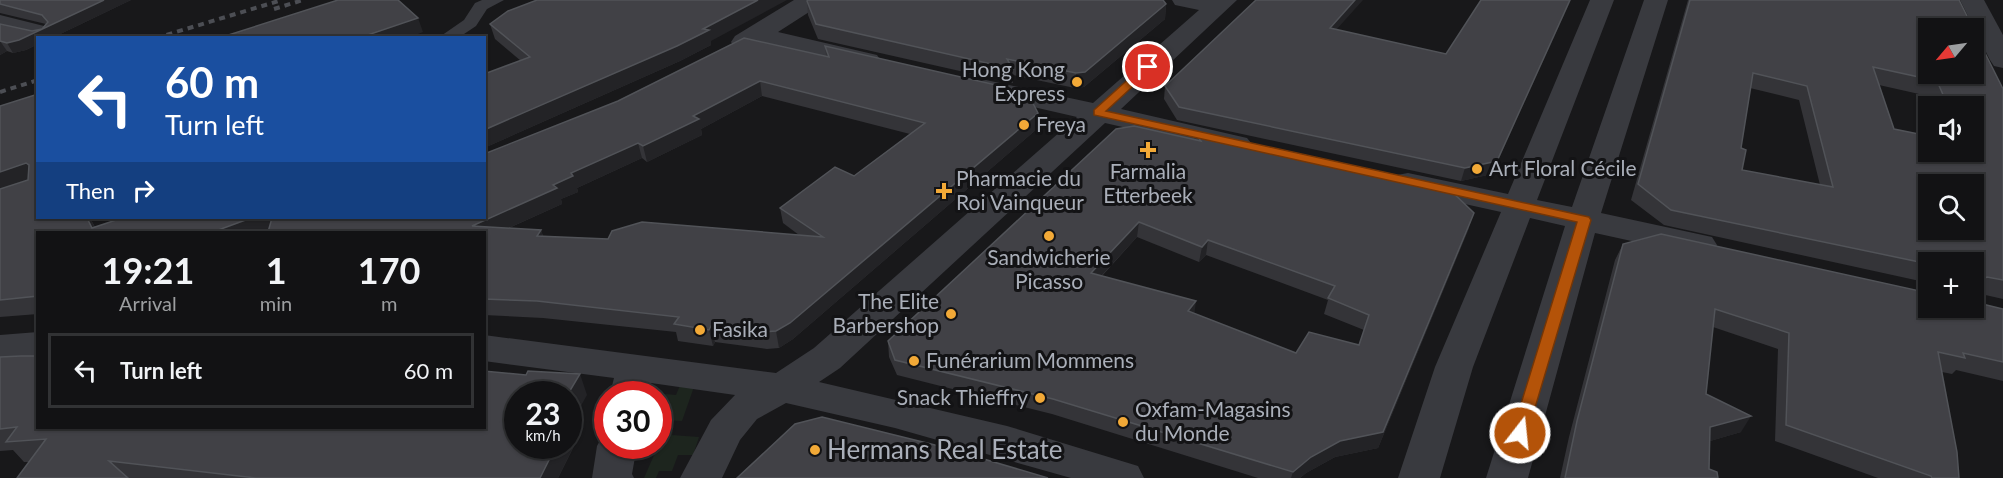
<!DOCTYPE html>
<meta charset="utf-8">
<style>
:root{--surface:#121214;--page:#1f2022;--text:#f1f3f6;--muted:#9c9ea0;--line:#313234}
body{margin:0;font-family:Lato,sans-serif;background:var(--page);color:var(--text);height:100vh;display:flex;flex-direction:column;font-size:22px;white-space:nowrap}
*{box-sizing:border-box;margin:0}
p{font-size:20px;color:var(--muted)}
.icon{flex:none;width:33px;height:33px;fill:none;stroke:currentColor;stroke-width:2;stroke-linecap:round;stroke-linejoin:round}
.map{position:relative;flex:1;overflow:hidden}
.details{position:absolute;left:36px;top:231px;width:450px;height:198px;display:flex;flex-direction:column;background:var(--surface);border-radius:0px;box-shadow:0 2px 4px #0004,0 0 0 2px var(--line)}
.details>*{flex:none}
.guide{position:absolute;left:36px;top:36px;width:450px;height:183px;border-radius:0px;box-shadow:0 2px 4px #0004,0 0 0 2px var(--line);background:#1a4fa0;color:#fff;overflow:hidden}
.needle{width:39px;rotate:241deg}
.buttons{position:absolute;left:1918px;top:18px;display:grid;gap:12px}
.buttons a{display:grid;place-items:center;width:66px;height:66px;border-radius:0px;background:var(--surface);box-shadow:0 2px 4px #0004,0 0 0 2px var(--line);font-size:30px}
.speed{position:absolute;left:504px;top:381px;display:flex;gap:12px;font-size:30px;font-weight:700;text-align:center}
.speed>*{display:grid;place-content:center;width:78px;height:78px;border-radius:50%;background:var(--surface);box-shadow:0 2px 4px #0004,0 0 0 2px var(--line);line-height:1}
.speed small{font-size:15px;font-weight:400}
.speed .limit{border:9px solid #d22;background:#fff;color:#111}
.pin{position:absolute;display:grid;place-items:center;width:51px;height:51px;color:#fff;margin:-26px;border:3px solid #fff;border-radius:50%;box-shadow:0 2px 6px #0007}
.me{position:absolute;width:66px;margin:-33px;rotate:16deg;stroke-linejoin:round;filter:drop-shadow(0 0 4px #0008)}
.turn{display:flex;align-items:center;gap:21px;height:126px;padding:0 30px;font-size:27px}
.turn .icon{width:78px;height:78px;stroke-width:2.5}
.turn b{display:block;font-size:42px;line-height:51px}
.then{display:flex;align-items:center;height:57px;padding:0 30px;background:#0003;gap:12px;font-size:22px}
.eta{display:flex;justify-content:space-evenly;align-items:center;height:102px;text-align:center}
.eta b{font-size:36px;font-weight:700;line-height:42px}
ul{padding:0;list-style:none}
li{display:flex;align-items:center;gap:18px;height:75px;margin:0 12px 9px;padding:0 18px;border:3px solid var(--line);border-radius:0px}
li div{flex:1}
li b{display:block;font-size:22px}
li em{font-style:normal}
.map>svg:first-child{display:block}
</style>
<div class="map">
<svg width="2003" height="478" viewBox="0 0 2003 478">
<rect width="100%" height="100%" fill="#18181a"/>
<g fill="#1d251e">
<path d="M681,383L695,384L682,421L666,420L669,412L659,411L664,394L676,395Z"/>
<path d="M661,431H673L672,435L699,437L693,455H678L672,471H659L656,478H644L658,446Z"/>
</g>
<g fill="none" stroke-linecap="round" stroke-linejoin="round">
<path fill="#393a3f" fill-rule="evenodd" d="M482,0H504L487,9L476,26L458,38H438L464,20L475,3Z"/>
<g fill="#393a3f" fill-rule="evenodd">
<path d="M794,0H823L820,5L778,32L877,55L881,61L877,67L868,69L761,43L744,50L735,48L731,42L735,36Z"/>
<path d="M1172,0H1237L1121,109L1247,138L1252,144L1247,150L1237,153L1105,123L840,368L819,382L1007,426L1138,466L1144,478H1071L895,428L786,403L757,419L740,440L722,478H680L711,420L735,395L651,383L648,394H610L614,378L484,361V335L776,373L814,348L1077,117L976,94L972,88L976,82L986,80L1093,103L1199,10L1175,5Z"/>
<path d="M1590,0H1614L1537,200L1572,207L1644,0H1668L1601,213L1712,237L1717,245L1712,253L1700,256L1595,233L1528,478H1486L1565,226L1530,218L1473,367L1440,478H1398L1435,367L1501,212L1397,189L1393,182L1397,175L1408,173L1508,194Z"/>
<path d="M1960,0H1984L2003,35V68L1994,66L1990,60Z"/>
<path d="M0,15L48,27L52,32L48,37L38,39L0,31Z"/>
<path d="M38,332V358L0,361V335Z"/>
<path d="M608,433V446H637L632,474L634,478H592L597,446L603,435Z"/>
</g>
<g stroke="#4c4e54" stroke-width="4" stroke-dasharray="6 5" stroke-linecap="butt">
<path d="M274,9L303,0"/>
<path d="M156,38L282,0"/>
<path d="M0,92L38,80"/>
</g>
</g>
<g fill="#343438" fill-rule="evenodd">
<path d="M0,0H131L52,38H38V44L26,50L13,53L7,51L0,55V24L32,31L42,29L46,24L0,13Z"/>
<path d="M1688,0H1959L2003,89V299L1981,294L1974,303L2003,309V381L1956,370L1952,374L1942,372L1959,478H1878L1775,441L1778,349L1713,327L1706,394L1741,432L1710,441L1709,469L1718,478H1560L1569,437L1615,260L1623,244L1974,308V262H1929V283L1664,225L1631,200ZM1879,85L1928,96L1932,106H1974V152L1894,129ZM1750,88L1799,100L1820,185L1742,170L1741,148Z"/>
<path d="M807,1L1166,4L1165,19L1084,87L1075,88L1013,75V83L818,39L808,15Z"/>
<path d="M490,24L711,41V45L680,61L484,148V74L521,61L495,39Z"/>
<path d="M1337,29L1492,174L1461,181L1177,120L1164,99L1165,86Z"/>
<path d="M825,46L1038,113V128L793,339L779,348L767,349L715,342L713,346L678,341L676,332L543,318L484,315V232L269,230L262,232H38V314L0,317V106L38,94V218H90L95,227L316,218L311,219L317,220L484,218V154L826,56ZM762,96L910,134L854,176L780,208L783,223L799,235L608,239L543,236L541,230L509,228L562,204L561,199L578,192L577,188L642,158L647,162L702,135L701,129Z"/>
<path d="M1195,132L1469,228L1378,448L1335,457L1306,473L1300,478H1258L1052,414L897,375L889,357L888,341L1194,140ZM1137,237L1199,262L1206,255L1328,300L1324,314L1364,330L1359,345L1296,353L1194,314L1102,276Z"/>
<path d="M0,357L587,395L518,394L574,446L558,478H17L29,462H24L13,450L0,451Z"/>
</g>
<g fill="#232326">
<path d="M104,0H131L52,38H38V44L26,50L13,53L7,43L19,40Z"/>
<path d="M758,0H787L711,41V45L680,61L484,148V130L703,29Z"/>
<path d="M1355,0H1363L1327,40L1330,28Z"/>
<path d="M1570,0H1571L1492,174L1461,181L1465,168Z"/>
<path d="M1166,4L1165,19L1084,87L1075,88L1076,73Z"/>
<path d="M418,18L423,32L408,38H359Z"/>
<path d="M0,41L7,51L0,55Z"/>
<path d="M760,81L762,96L701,129L702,135L647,162L643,146L693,116Z"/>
<path d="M1038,113V128L793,339L779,348L776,331Z"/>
<path d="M638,143L642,158L577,188L578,192L561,199L562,204L484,239L472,226L553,185L571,173Z"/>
<path d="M26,163L37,179L0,191V172Z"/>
<path d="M1474,213L1469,228L1378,448L1335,457L1306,473L1300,478H1291L1293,472L1311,457Z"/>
<path d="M87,218H90L97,232L92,228Z"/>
<path d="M251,218H278L282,225L262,232H213Z"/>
<path d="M1139,222L1137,237L1090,288L1091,273Z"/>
<path d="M541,230L546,246L537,236Z"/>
<path d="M1208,240L1206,255L1199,262L1202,247Z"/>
<path d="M1196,301L1194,317L1188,311Z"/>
<path d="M711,326L715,342L713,346L709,330Z"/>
<path d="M580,374L587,395L568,429V394Z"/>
<path d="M1751,416L1741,432L1700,444L1710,427Z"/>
<path d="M568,432L574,446L558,478H540L556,446H568Z"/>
</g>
<g fill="#414146" stroke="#515358" stroke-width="1.5" fill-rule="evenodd">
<path d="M0,0H104L19,40L7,43L0,41V24L32,31L42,29L48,22L42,15L0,4Z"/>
<path d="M338,0H398L418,18L359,38H219Z"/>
<path d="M537,0H758L703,29L709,30L677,46L484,130V74L530,57L490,24L508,11Z"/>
<path d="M808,0H1163L1166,4L1085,72L1076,73L1007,59L1013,69L816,24L807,1Z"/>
<path d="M1256,0H1355L1330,28L1446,54L1481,0H1570L1497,161L1465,168L1179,107L1165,86Z"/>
<path d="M1690,0H1959L1973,28H1929V74H1974V31L2003,89V280L1987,277L1984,279V290L1974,291V262H1929V264L1671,210L1638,184ZM1873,67L1937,81L1948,106H1974V152H1929V136L1894,129ZM1753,73L1807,86L1833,187L1742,170L1746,150L1741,148ZM1929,184H1974V230H1929Z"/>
<path d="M744,38L829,57L825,46L1027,92L1038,113L790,323L776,331L763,332L711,326L709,330L674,324L679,317L537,301L484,299V232H268L272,218H297L317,220L331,218H484V154L618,101ZM760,81L925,123L854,176L835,167L780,208L823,237L642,222L612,231L608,239L537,236L541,230L472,226L557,188L553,185L573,176L571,173L638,143L643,146L699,119L693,116Z"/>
<path d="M38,94V218H87L92,228L122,218H251L213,232H38V296L0,300V189L28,180L29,165L26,163L0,172V106Z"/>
<path d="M1134,126L1201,141L1195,132L1448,188L1474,213L1383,432L1340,441L1311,457L1293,472L1053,399L895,360L888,341L1116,129ZM1139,222L1202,247L1208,240L1335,286L1328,298L1369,315L1359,345L1309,332L1296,353L1188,311L1196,301L1091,273Z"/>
<path d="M1661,234L1929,293V308H1974V302L2003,309V362L1963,353L1965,358L1938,352L1957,452L1959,478H1932L1931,476L1786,425L1789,333L1715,309L1706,394L1751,416L1710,427L1709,469L1717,472L1718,478H1565L1577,421L1623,244Z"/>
<path d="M21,356H38V428H484V371L526,375L528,371L580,374L568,394H518V446H556L540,478H256L109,461L128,478H17L46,439L6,442L17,427L0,429V357Z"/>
<path d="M822,417L943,447L1048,478H737L795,424Z"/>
</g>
<path fill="#b45309" stroke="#753606" stroke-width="1.5" d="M1144,65L1154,67L1106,111L1589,217L1591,220L1526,438L1520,440L1512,433L1577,222L1094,115V110Z"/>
<g fill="#f2a937" stroke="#131315" stroke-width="2">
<circle cx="1077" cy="82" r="6"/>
<circle cx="1024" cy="125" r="6"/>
<path d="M1145 141h6v6h6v6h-6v6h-6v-6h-6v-6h6z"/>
<circle cx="1477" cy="169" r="6"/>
<path d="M941 182h6v6h6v6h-6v6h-6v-6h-6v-6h6z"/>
<circle cx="1049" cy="236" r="6"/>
<circle cx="951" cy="314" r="6"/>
<circle cx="700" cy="330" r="6"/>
<circle cx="914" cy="361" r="6"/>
<circle cx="1040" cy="398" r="6"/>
<circle cx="1123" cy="422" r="6"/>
<circle cx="815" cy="450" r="6"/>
</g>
<g text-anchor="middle" stroke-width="6" stroke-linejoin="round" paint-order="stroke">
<g font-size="21" fill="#aaafb9" stroke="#131315" text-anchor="start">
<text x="1065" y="77" text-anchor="end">Hong Kong<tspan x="1065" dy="24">Express</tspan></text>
<text x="1036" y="132">Freya</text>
<text x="1489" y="176">Art Floral Cécile</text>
<text x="1148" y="179" text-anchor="middle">Farmalia<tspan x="1148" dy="24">Etterbeek</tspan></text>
<text x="956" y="186">Pharmacie du<tspan x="956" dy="24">Roi Vainqueur</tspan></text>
<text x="1049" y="265" text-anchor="middle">Sandwicherie<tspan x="1049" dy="24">Picasso</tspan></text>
<text x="939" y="309" text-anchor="end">The Elite<tspan x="939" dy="24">Barbershop</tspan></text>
<text x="712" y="337">Fasika</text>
<text x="926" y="368">Funérarium Mommens</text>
<text x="1028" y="405" text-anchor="end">Snack Thieffry</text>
<text x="1135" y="417">Oxfam-Magasins<tspan x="1135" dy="24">du Monde</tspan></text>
</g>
<g font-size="26" fill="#aaafb9" stroke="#131315" text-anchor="start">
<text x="827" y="459">Hermans Real Estate</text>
</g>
</g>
</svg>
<div class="buttons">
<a><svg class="needle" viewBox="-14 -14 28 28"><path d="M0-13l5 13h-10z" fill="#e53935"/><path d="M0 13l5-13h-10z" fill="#9c9ea0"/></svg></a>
<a><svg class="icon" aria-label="sound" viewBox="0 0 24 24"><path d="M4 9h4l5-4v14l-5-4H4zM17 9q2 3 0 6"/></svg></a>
<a><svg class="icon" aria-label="search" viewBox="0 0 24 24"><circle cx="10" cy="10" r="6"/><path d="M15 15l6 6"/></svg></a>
<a>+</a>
</div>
<div class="speed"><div>23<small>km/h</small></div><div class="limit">30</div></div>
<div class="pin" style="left:1148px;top:67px;background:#d93025"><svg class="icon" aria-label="arrive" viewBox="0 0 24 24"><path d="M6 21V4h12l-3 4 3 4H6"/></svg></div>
<svg class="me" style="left:1520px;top:433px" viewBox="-20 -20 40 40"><circle r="17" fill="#b45309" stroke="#fff" stroke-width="3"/><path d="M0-11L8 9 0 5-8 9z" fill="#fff"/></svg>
<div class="guide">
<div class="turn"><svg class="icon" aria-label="left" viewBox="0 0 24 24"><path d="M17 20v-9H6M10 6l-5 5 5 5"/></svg><div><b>60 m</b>Turn left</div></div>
<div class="then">Then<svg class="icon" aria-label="right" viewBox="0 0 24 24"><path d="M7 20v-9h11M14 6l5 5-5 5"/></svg></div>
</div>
<section class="details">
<div class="eta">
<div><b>19:21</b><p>Arrival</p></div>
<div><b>1</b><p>min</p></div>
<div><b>170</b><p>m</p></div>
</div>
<ul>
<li><svg class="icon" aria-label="left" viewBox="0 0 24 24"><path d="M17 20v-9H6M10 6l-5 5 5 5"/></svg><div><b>Turn left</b></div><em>60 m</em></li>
</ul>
</section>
</div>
